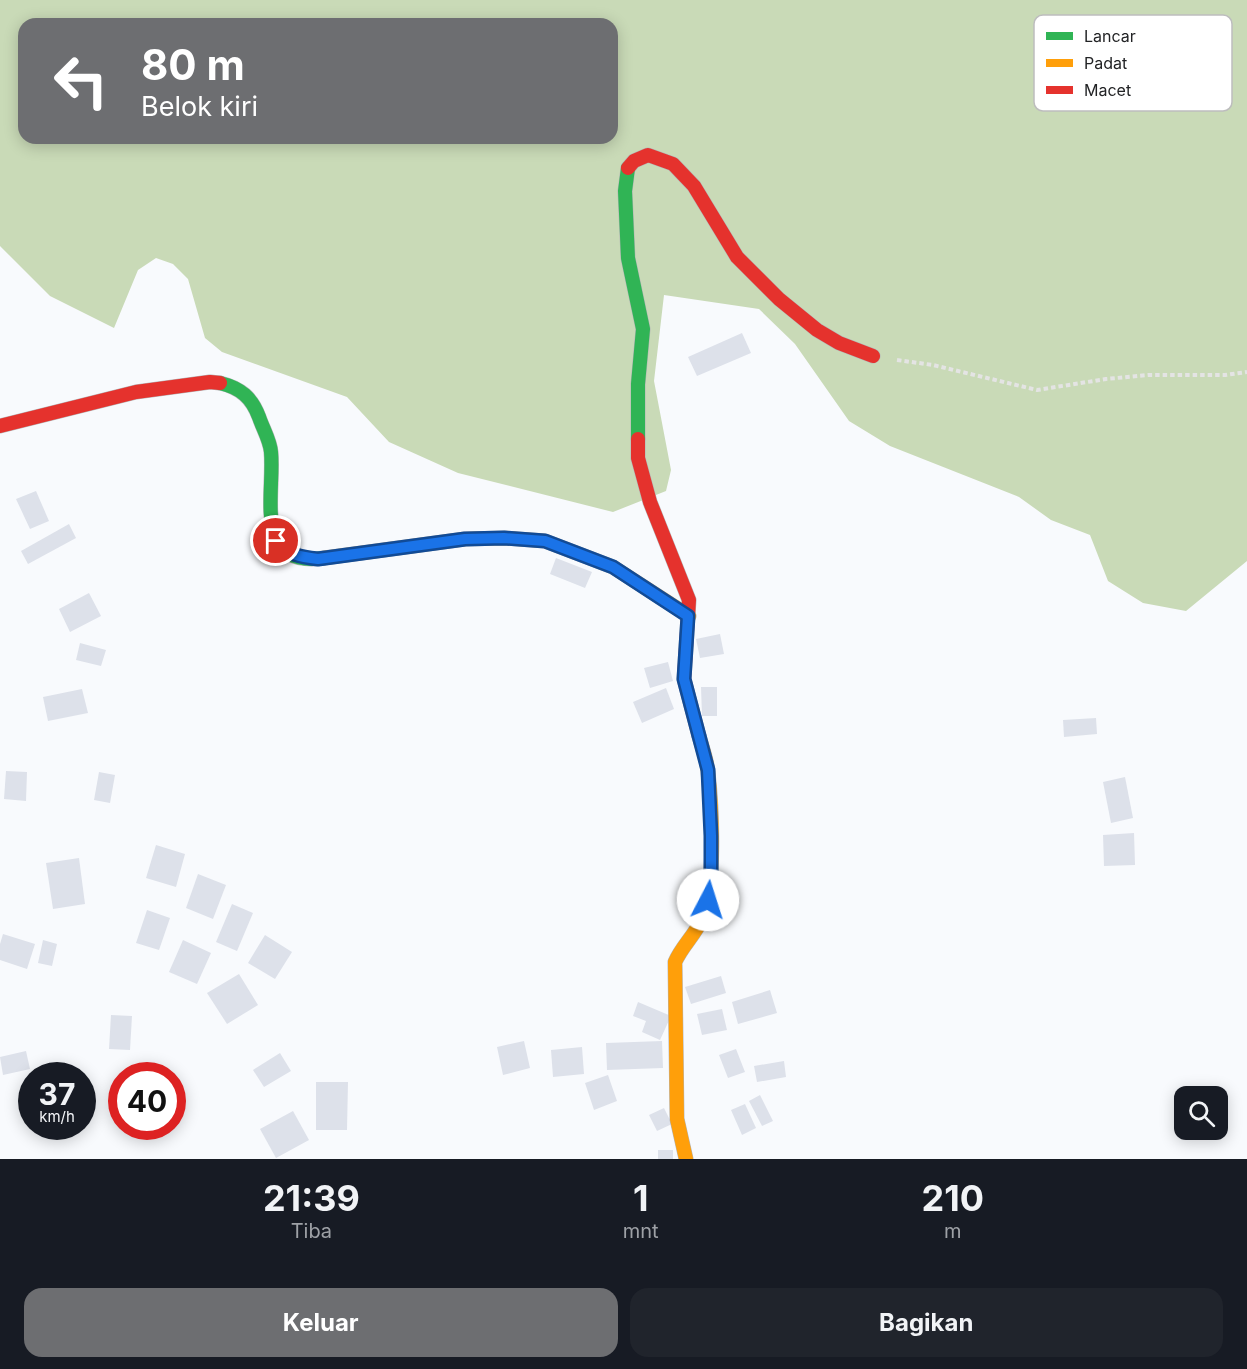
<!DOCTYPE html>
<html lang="id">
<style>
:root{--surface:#171b24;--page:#20242c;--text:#f1f3f6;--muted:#9ea1a6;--accent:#6d6e71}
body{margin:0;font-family:Inter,sans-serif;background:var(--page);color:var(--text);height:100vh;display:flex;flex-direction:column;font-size:22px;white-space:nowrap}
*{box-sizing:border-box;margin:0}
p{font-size:20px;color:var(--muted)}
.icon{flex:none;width:33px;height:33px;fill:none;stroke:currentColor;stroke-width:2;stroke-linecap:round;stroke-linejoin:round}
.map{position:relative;height:1159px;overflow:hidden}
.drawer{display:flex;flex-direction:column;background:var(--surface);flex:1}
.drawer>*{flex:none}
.guide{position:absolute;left:18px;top:18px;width:600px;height:126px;border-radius:18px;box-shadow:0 3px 15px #0003;background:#6d6e71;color:#fff;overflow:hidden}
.controls{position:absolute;left:1174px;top:1086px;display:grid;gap:12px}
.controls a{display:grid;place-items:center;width:54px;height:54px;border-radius:12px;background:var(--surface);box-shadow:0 3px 15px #0003;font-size:30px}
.speed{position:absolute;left:18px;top:1062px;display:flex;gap:12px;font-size:30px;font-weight:700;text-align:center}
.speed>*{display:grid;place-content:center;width:78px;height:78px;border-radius:50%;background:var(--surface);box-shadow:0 3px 15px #0003;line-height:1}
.speed small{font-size:15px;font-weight:400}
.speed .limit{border:9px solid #d22;background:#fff;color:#111}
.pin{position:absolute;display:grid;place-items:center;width:51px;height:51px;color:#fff;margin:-26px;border:3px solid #fff;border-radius:50%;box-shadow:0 2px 6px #0007}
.me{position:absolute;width:66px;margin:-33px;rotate:5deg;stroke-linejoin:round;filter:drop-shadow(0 0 4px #0008)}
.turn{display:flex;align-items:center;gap:21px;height:126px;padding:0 24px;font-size:27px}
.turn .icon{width:78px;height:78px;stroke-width:2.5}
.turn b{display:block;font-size:42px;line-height:51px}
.eta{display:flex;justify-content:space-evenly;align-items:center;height:102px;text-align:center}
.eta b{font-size:36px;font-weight:700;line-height:42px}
.cta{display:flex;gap:12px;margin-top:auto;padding:12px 24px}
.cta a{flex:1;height:69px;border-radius:18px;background:var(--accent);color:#fff;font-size:24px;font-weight:700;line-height:69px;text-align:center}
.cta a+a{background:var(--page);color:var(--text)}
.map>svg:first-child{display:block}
</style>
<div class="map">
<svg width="1247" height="1159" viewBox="0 0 1247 1159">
<rect width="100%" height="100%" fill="#f8fafd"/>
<path fill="#c9dab7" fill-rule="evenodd" d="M0,0H1247V561L1186,611L1143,603L1108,581L1090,535L1051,520L1019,497L890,446L849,421L795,344L759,309L664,295L654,381L671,470L666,491L613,512L458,473L389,442L347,397L222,352L205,338L188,279L173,264L156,258L138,270L114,328L50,296L0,246ZM24,24H612V138H24Z"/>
<g fill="#dde1ea">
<path d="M742,333L751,353L697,376L688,357Z"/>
<path d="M36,491L49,521L30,529L16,499Z"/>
<path d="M69,524L76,538L28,564L21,551Z"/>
<path d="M556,558L592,572L585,588L550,574Z"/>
<path d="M89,593L101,616L70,632L59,609Z"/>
<path d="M720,634L724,654L700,658L696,639Z"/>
<path d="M80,643L106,650L101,666L76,660Z"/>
<path d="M668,662L673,681L650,688L644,668Z"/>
<path d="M701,687H717V716H702Z"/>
<path d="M666,688L674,709L642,723L633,702Z"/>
<path d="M82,689L88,713L48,721L43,697Z"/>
<path d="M1096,718L1097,734L1064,737L1063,720Z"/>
<path d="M6,771L27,772L26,801L4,799Z"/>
<path d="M99,772L115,775L110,803L94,800Z"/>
<path d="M1125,777L1133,818L1111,823L1103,782Z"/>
<path d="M1134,833L1135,865L1104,866L1103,835Z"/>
<path d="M156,845L185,854L176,887L146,878Z"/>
<path d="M79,858L85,904L53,909L46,863Z"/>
<path d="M198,874L226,885L213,919L186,908Z"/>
<path d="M232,904L253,913L237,951L216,942Z"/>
<path d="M147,910L170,918L159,950L136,943Z"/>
<path d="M3,934L35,944L27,969L0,960V944Z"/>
<path d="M265,935L292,952L275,979L248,963Z"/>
<path d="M43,940L57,944L52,966L38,963Z"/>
<path d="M183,940L211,953L197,984L169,972Z"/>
<path d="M239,974L258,1005L227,1024L207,993Z"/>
<path d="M721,976L726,993L691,1004L685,987Z"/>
<path d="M770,990L777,1013L738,1024L732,1002Z"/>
<path d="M638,1002L671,1016L660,1040L642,1032L646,1021L633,1016Z"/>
<path d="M722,1009L727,1030L702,1035L697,1014Z"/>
<path d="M111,1015L132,1016L130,1050L109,1049Z"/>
<path d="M524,1041L530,1068L503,1075L497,1047Z"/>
<path d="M662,1041L663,1068L607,1070L606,1043Z"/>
<path d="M582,1047L584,1074L553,1077L551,1050Z"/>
<path d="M736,1049L745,1072L728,1078L719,1055Z"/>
<path d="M26,1051L30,1069L3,1075L0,1057Z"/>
<path d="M280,1053L291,1071L264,1087L253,1070Z"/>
<path d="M784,1061L786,1077L757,1082L754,1066Z"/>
<path d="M608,1075L617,1101L594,1110L585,1083Z"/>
<path d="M316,1082H348L347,1130H316Z"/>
<path d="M760,1095L773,1121L762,1126L749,1101Z"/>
<path d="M745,1104L756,1128L742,1135L731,1110Z"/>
<path d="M664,1108L672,1124L657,1131L649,1115Z"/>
<path d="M293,1111L309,1140L276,1158L260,1129Z"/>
<rect x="658" y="1150" width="15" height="9"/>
</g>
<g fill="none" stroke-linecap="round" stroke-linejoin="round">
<defs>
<g id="fast">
<path d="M628,168L625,191L628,258L643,329L638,384V439"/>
<path d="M220,383C241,388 252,398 259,417C263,429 270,440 271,452C275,494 252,568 324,558"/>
</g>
<g id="slow">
<path d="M324,558L465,539L505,538L545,541L613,567L689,616"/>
<path d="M686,1159L677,1119L675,962C682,946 695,935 702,919C716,887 712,807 708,772C707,760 702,747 699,736"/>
</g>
<g id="jam">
<path d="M628,168L634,161L648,155L673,164L694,186L737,257L779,299L817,330L839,343L873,356"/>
<path d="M0,426L136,392L210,382L220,383"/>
<path d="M638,439V458L650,502L689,600L684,679L699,736"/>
</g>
</defs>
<use href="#fast" stroke="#b4b5b7" stroke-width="15"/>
<use href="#slow" stroke="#b4b5b7" stroke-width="15"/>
<use href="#jam" stroke="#b4b5b7" stroke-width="15"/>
<path stroke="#e4e4e4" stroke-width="4" stroke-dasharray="4.5 3" stroke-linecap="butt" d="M897,360L933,365L1037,390L1106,379L1148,375H1225L1247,372"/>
<use href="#fast" stroke="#30b455" stroke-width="14"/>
<use href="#slow" stroke="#ff9f0a" stroke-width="14"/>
<use href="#jam" stroke="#e5322d" stroke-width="14"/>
</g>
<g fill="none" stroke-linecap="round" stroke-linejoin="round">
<defs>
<path id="route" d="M276,541C289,555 300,557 318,559L465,539L504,538L545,541L613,567L688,616L684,679L708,770L711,836V874L708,900"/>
</defs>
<use href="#route" stroke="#114b97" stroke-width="15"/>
<use href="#route" stroke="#1a73e8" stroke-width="10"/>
</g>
<rect x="1034" y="15" width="198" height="96" rx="9" fill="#fff" stroke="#bdbdbe" stroke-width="1.5"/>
<rect x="1046" y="32" width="27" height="8" fill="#30b455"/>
<rect x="1046" y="59" width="27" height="8" fill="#ff9f0a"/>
<rect x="1046" y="86" width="27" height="8" fill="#e5322d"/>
<g font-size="16" fill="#222325">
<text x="1084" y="42">Lancar</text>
<text x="1084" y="69">Padat</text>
<text x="1084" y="96">Macet</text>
</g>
</svg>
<div class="controls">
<a><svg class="icon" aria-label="search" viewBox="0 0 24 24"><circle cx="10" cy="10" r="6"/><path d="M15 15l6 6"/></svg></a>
</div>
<div class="speed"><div>37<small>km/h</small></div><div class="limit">40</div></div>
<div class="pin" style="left:276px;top:541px;background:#d93025"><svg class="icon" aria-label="arrive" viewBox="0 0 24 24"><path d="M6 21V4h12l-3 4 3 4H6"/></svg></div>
<svg class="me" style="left:708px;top:900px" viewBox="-20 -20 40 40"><circle r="19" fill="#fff"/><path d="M0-13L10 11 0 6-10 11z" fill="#1a73e8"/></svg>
<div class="guide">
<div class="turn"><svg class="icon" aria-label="left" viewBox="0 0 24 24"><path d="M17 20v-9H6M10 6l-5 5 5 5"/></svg><div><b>80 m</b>Belok kiri</div></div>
</div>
</div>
<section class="drawer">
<div class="eta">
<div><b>21:39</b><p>Tiba</p></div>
<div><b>1</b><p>mnt</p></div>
<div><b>210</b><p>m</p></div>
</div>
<div class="cta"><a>Keluar</a><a>Bagikan</a></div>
</section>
